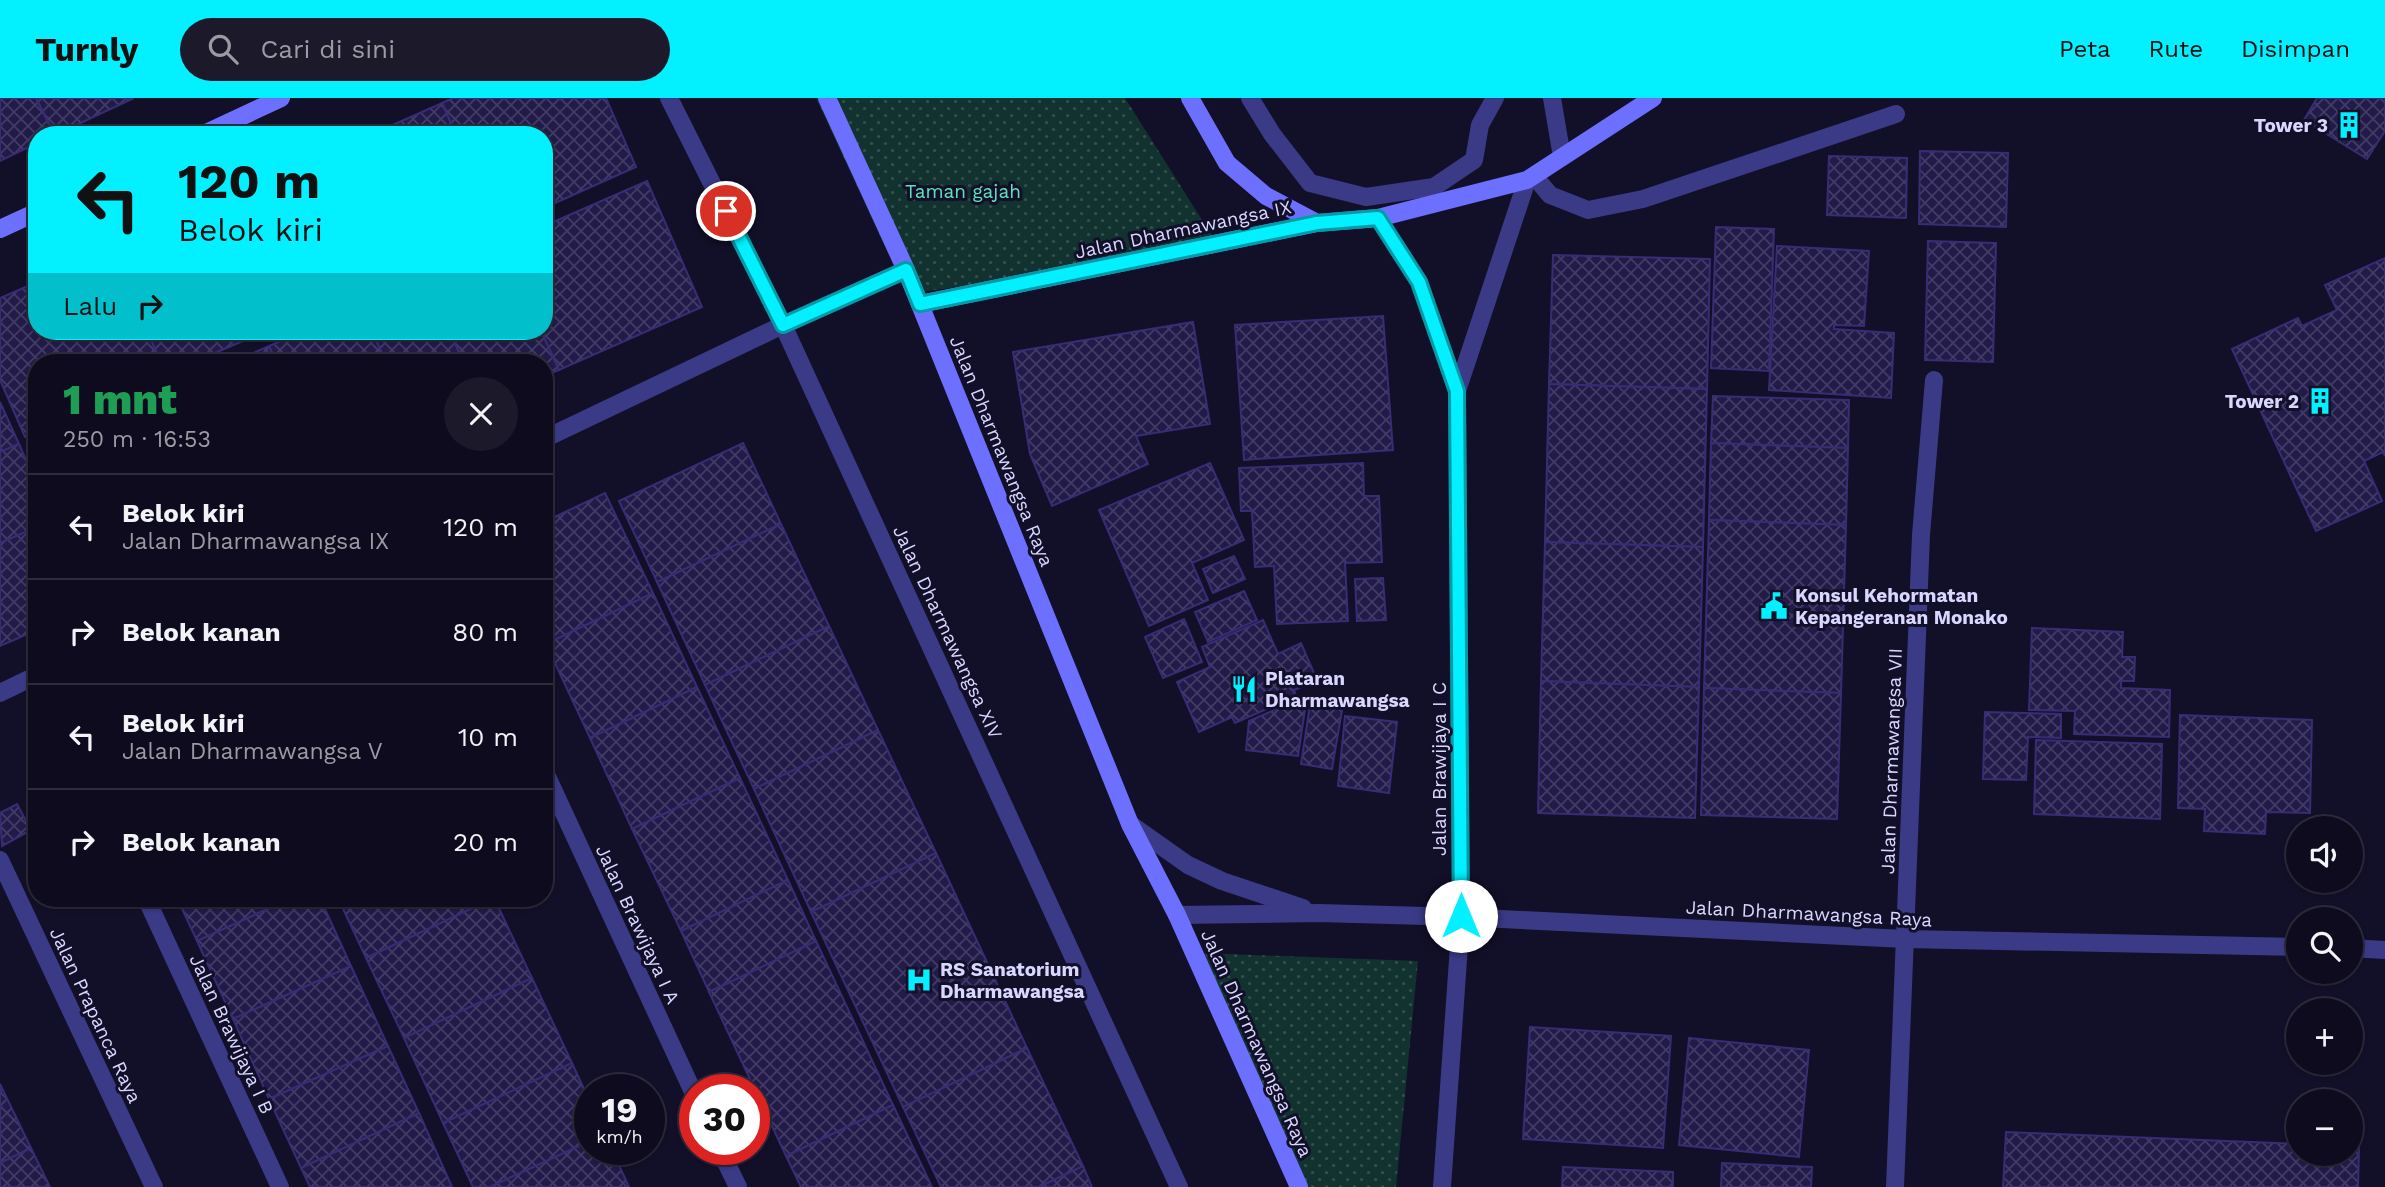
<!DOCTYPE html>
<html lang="id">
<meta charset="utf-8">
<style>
:root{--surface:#0e0b1e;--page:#1c192b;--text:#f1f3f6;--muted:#9b9ba4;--line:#2e2b3c;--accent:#02f0ff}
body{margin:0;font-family:"Work Sans",sans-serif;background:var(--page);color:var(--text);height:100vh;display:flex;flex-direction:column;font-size:26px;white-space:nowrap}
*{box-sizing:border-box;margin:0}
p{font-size:23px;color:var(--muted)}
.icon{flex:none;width:38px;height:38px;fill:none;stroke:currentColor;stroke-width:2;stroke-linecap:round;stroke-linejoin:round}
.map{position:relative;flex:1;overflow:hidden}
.drawer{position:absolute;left:28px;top:256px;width:525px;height:553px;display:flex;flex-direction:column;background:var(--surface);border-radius:28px;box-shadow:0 2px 5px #0004,0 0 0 2px var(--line)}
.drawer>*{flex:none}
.top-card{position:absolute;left:28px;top:28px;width:525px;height:214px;border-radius:28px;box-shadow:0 2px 5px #0004,0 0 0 2px var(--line);background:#02f0ff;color:#111;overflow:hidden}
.tools{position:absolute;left:2286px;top:718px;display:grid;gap:14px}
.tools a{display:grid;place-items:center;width:77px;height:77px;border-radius:50%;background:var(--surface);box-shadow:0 2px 5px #0004,0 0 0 2px var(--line);font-size:35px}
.speed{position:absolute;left:574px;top:976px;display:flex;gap:14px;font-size:35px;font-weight:700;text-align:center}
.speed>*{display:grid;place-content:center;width:91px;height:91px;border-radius:50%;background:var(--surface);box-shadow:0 2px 5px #0004,0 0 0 2px var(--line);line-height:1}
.speed small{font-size:18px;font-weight:400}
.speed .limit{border:10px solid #d22;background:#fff;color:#111}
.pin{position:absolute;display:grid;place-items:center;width:60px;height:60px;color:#fff;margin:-30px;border:4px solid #fff;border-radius:50%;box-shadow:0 2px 7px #0007}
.me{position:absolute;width:77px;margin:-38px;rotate:0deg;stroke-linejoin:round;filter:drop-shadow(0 0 5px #0008)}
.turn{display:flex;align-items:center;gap:24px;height:147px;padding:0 35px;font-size:32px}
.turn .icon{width:91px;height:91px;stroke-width:2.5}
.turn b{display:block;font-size:49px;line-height:60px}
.then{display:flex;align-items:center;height:66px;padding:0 35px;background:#0003;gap:14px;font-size:26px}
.round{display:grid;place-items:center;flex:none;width:74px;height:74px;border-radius:37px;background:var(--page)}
.overview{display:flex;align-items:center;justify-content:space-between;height:119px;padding:0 35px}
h1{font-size:42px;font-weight:800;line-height:52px;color:#1e9e55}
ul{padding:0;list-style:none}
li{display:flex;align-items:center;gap:21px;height:105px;padding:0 35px;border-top:2px solid var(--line)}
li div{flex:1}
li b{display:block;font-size:26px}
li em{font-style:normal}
header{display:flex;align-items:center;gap:42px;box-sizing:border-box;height:98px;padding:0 35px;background:var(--accent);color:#111}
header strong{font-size:33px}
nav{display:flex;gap:38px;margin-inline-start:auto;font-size:24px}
.search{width:490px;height:63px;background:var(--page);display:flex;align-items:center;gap:18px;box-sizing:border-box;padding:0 24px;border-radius:38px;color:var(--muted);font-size:26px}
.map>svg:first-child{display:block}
</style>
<header>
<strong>Turnly</strong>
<div class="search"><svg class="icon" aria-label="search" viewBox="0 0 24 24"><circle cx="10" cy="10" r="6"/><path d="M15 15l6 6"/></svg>Cari di sini</div>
<nav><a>Peta</a><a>Rute</a><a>Disimpan</a></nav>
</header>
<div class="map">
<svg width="2385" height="1089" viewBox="0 0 2385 1089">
<defs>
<pattern id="park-dots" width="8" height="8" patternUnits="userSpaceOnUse" patternTransform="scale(1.75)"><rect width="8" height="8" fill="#12322f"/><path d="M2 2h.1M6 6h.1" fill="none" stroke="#344f4e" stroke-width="1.8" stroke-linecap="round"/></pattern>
<pattern id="building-cross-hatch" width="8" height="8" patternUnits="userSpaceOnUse" patternTransform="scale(1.75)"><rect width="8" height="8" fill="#221b49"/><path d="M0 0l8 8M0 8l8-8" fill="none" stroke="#423b64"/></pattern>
</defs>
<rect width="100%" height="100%" fill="#120f28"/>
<g fill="url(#park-dots)">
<path d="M816,0H1125L1221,152L907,196Z"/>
<path d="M1198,855L1418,863L1396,1089H1304Z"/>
</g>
<g fill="url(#building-cross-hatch)" stroke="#382d75" stroke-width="2">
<path d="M0,0H36L54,37H37V45L0,63Z"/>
<path d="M36,0H134L55,37Z"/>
<path d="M453,0H606L636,69L544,110V37H456L442,5Z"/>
<path d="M2317,0H2385V33L2367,61L2304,22Z"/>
<path d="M442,5L456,37H370Z"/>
<path d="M1920,53L2008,55L2006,129L1919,126Z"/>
<path d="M1829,58L1907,60L1906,120L1827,117Z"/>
<path d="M647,83L702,209L559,272L541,233H544V128Z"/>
<path d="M1716,129L1774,131L1769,273L1711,270Z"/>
<path d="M1928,143L1996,145L1993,264L1925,262Z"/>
<path d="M1777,148L1869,153L1864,228L1834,227V231L1894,235L1891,300L1769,292Z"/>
<path d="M1553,157L1710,161L1707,291L1549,286Z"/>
<path d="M2385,160V358L2383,354L2364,363L2382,403L2316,433L2232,251L2298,220L2302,228L2337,212L2325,187Z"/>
<path d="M37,184V233H147L161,264H37V334L25,339L0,282V200Z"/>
<path d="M1383,218L1393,352L1244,362L1235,227Z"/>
<path d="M1193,224L1210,326L1136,338L1148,366L1052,408L1030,356L1013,254Z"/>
<path d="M147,233H246L250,240L194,264H161Z"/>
<path d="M246,233H266L250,240Z"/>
<path d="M304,233H372L386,264H276L269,248Z"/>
<path d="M372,233H450L463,264H386Z"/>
<path d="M450,233H541L559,272L544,278V264H463Z"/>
<path d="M269,248L276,264H233Z"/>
<path d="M1549,286L1707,291L1703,449L1545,444Z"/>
<path d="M1713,298L1849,302L1848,350L1711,345Z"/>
<path d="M0,304L19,346L0,354Z"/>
<path d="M743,345L781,426L657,484L619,403Z"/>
<path d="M1711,345L1848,350L1846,427L1709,422Z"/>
<path d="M19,346L37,387V429L0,445V354Z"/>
<path d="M37,350V367L30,352Z"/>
<path d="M1210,365L1244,442L1192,465L1208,502L1149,528L1099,412Z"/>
<path d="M1363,365L1364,398H1379L1382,464L1345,465L1348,523L1277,526L1274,468L1255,469L1252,413H1241L1239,370Z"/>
<path d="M605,395L653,495L546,546L544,424Z"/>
<path d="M1709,422L1846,427L1841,595L1704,590Z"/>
<path d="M781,426L829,528L705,587L657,484Z"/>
<path d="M37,429V532L0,548V445Z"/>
<path d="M1545,444L1703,449L1699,589L1541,583Z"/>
<path d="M1234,458L1245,481L1213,495L1203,471Z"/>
<path d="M1383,480L1386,522L1357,523L1355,481Z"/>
<path d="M1244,493L1257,522L1208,544L1195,514Z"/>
<path d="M653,495L697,589L590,640L546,546Z"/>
<path d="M1184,521L1202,564L1163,580L1145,539Z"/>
<path d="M1263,522L1278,556L1301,545L1317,582L1294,592L1296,598L1235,625L1232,619L1199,634L1177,584L1210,569L1202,549Z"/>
<path d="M829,528L878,632L754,691L705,587Z"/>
<path d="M2032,530L2123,534L2122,559H2135L2134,583H2121V590L2170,592L2169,639L2074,636L2075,613L2029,612Z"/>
<path d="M1541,583L1699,589L1695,720L1538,715Z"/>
<path d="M697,589L740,680L632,731L590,640Z"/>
<path d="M1704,590L1841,595L1837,721L1701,717Z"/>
<path d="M1307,598L1298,658L1246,652L1249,623Z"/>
<path d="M1310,607L1342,612L1332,671L1301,666Z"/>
<path d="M1985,614L2061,616V640L2028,639L2026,682L1983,681Z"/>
<path d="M2180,617L2312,622L2310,715L2266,714L2265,736L2204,733L2205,711L2178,710Z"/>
<path d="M1345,618L1397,624L1389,695L1338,688Z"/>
<path d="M878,632L936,755L811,814L754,691Z"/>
<path d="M2036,642L2162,646L2160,721L2034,716Z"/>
<path d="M740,680L788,782L681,833L632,731Z"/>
<path d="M17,706L31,732L2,748L0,715Z"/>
<path d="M936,755L1027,950L903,1009L811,814Z"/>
<path d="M788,782L816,843L709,894L681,833Z"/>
<path d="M177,800H292L197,843Z"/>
<path d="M292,800H320L351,868L233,921L197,843Z"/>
<path d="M338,800H494L366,860Z"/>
<path d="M494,800L532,880L404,940L366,860Z"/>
<path d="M816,843L893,1007L786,1058L709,894Z"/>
<path d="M351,868L388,948L269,1001L233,921Z"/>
<path d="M532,880L572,965L443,1025L404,940Z"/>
<path d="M1530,929L1671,938L1663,1050L1523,1041Z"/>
<path d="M1689,940L1809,952L1799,1059L1679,1047Z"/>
<path d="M388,948L419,1015L301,1070L269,1001Z"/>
<path d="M1027,950L1083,1068L1039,1089H941L903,1009Z"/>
<path d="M572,965L590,1004V1043L490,1089H473L443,1025Z"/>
<path d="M0,986L31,1050L0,1065Z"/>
<path d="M893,1007L932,1089H801L786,1058Z"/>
<path d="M419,1015L452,1089H310L301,1070Z"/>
<path d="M2006,1034L2298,1046V1055H2350V1049H2359L2358,1089H2003Z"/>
<path d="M590,1043V1052H612L629,1089H490Z"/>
<path d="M31,1050L50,1089H0V1065Z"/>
<path d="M1722,1065L1812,1069L1811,1089H1721Z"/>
<path d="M1083,1068L1092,1089H1039Z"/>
<path d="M1563,1069L1673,1074V1089H1562Z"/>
</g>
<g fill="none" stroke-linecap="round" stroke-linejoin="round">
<g stroke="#3a3a87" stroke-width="18">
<path d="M1250,0L1272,36L1310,85L1366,99L1434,89L1474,62L1480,27L1495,0"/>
<path d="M1552,0L1562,59"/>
</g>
<g stroke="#3a3a87" stroke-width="18">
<path d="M669,0L783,227L1179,1089"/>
<path d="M1535,79L1550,97L1588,112L1643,101L1896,16"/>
<path d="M1378,120L1419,184L1457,293"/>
<path d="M544,341L783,227L906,172"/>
<path d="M0,595L37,577"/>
<path d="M544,672L695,998"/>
<path d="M1130,726L1188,767L1222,783L1303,810"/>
<path d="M0,762L154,1089"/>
<path d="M146,800L280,1089"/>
<path d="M1177,817L1319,815L1461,819L1905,841L2298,849"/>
<path d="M2350,850L2385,852"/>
<path d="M720,1052L738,1089"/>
<path d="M1442,1089L1461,819L1457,293L1527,82"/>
<path d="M1895,1089L1921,437L1934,282"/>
</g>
<g stroke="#6d6fff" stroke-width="18">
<path d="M827,0L906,172L1130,726L1177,817L1299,1089"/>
<path d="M1190,0L1227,65L1266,98L1317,125"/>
<path d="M202,37L281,0"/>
<path d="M0,131L37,114"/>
<path d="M920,206L1317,125L1378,120L1527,82L1653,0"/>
</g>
</g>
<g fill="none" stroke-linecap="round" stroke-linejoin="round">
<defs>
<path id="route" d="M726,113L783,227L906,172L920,206L1317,125L1378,120L1419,184L1457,293L1461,818"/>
</defs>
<use href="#route" stroke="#019ca6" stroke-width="18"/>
<use href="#route" stroke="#02f0ff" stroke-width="12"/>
</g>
<defs>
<symbol id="building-bare" viewBox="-9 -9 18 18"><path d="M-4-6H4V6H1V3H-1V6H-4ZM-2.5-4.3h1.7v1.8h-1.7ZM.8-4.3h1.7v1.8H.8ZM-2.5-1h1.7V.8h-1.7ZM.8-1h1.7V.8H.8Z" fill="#02f0ff" stroke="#120f28" stroke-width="2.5" paint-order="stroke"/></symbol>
<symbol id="civic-bare" viewBox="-9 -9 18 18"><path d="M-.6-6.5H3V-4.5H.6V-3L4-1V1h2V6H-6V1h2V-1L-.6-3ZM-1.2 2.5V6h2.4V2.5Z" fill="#02f0ff" stroke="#120f28" stroke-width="2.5" paint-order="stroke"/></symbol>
<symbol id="restaurant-bare" viewBox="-9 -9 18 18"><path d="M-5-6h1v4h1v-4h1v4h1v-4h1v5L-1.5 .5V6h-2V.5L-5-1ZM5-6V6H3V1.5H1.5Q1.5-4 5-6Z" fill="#02f0ff" stroke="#120f28" stroke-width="2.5" paint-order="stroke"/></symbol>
<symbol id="hospital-bare" viewBox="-9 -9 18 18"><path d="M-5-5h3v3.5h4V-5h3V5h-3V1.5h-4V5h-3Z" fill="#02f0ff" stroke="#120f28" stroke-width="2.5" paint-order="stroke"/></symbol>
</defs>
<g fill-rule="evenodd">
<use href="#building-bare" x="2330" y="8" width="38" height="38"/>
<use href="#building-bare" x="2301" y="284" width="38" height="38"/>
<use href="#civic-bare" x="1755" y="489" width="38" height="38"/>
<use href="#restaurant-bare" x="1225" y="572" width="38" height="38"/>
<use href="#hospital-bare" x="900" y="863" width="38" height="38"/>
</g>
<g text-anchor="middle" stroke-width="6" stroke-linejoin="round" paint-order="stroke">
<g font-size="19" font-weight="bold" fill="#d9d6ff" stroke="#120f28" text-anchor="start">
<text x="2328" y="34" text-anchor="end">Tower 3</text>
<text x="2299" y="310" text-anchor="end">Tower 2</text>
<text x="1795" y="504">Konsul Kehormatan<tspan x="1795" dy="22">Kepangeranan Monako</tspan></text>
<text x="1265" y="587">Plataran<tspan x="1265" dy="22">Dharmawangsa</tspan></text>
<text x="940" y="878">RS Sanatorium<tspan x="940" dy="22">Dharmawangsa</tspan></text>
</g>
<g font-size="19" fill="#5fe2bc" stroke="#120f28">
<text x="963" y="100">Taman gajah</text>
</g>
<g font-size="19" fill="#d9d6ff" stroke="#120f28">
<text transform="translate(1183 131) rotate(-12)" y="7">Jalan Dharmawangsa IX</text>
<text transform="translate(1002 353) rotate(68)" y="7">Jalan Dharmawangsa Raya</text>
<text transform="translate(948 534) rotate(65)" y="7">Jalan Dharmawangsa XIV</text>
<text transform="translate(1891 663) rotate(-88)" y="7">Jalan Dharmawangsa VII</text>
<text transform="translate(1439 671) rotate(-90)" y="7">Jalan Brawijaya I C</text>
<text transform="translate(1809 815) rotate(3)" y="7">Jalan Dharmawangsa Raya</text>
<text transform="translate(638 826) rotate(65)" y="7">Jalan Brawijaya I A</text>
<text transform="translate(96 917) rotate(65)" y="7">Jalan Prapanca Raya</text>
<text transform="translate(232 936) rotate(65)" y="7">Jalan Brawijaya I B</text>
<text transform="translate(1257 945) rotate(66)" y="7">Jalan Dharmawangsa Raya</text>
</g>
</g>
</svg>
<div class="tools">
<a><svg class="icon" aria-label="sound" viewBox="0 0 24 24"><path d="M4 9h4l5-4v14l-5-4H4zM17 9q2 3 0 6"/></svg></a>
<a><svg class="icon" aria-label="search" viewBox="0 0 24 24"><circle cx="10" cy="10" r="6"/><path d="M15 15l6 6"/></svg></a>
<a>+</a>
<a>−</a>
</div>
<div class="speed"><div>19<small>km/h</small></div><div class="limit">30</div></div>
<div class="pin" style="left:726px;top:113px;background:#d93025"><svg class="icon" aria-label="arrive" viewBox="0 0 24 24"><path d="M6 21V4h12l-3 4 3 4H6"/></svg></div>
<svg class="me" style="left:1461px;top:818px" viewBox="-20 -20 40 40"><circle r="19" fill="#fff"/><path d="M0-13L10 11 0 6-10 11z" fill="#02f0ff"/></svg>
<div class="top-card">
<div class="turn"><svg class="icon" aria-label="left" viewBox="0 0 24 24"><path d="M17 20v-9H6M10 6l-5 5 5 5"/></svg><div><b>120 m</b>Belok kiri</div></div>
<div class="then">Lalu<svg class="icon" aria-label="right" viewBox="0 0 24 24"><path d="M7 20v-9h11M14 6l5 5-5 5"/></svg></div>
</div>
<section class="drawer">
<div class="overview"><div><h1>1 mnt</h1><p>250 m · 16:53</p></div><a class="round"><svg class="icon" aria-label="close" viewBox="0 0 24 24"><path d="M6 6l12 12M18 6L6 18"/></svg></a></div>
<ul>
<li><svg class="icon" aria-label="left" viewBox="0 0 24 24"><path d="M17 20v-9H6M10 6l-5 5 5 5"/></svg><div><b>Belok kiri</b><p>Jalan Dharmawangsa IX</p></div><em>120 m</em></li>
<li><svg class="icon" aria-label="right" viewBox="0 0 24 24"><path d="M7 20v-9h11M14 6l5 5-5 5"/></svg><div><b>Belok kanan</b></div><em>80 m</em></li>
<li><svg class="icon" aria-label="left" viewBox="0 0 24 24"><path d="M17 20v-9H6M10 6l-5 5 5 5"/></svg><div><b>Belok kiri</b><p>Jalan Dharmawangsa V</p></div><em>10 m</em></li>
<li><svg class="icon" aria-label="right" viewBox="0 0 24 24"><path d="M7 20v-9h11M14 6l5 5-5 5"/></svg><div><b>Belok kanan</b></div><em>20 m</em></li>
</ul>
</section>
</div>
